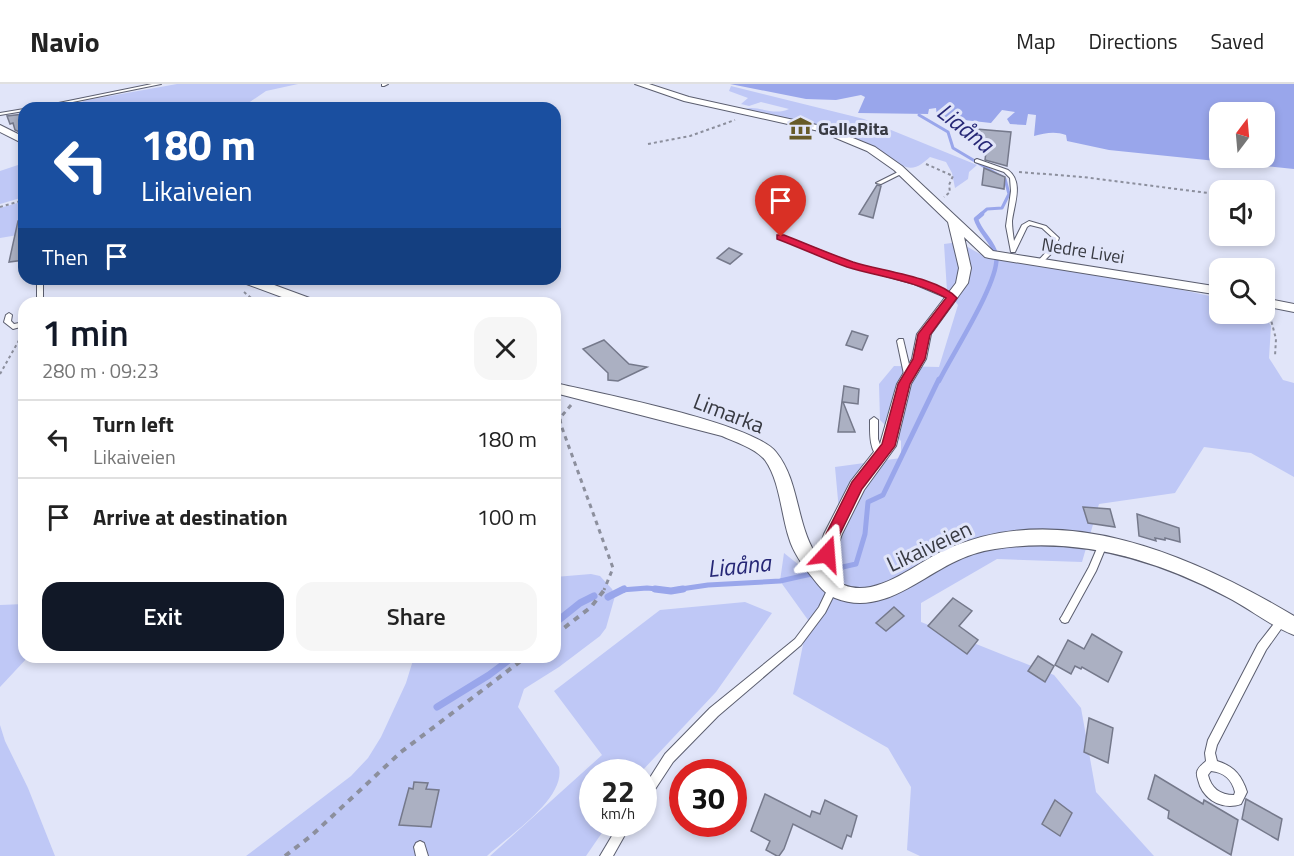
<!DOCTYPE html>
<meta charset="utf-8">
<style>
:root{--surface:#fff;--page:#f6f6f6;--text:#222;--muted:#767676;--line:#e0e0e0;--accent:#111827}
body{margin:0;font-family:"Titillium Web",sans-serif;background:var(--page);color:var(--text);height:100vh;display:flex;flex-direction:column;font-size:22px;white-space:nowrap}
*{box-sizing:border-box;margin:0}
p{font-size:20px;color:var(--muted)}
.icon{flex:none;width:33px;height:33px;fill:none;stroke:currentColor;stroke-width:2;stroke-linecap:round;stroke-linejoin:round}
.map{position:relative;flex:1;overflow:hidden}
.drawer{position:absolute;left:18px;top:213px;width:543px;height:366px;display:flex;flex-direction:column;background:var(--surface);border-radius:18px;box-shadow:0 3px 9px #0003}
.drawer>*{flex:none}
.banner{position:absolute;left:18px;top:18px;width:543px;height:183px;border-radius:18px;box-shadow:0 3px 9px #0003;background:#1a4fa0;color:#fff;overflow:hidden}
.needle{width:39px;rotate:16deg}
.buttons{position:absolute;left:1209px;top:18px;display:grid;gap:12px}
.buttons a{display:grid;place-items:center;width:66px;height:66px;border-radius:12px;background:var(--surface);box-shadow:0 3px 9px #0003;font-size:30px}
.speed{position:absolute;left:579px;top:675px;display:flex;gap:12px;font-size:30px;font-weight:700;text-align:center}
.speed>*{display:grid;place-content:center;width:78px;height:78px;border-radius:50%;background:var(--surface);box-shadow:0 3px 9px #0003;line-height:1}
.speed small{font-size:15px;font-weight:400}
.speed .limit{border:9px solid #d22;background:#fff;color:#111}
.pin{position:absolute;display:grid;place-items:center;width:51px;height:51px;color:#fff;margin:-62px -26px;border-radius:50% 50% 50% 0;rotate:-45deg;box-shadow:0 0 6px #0007}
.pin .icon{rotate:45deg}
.me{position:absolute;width:66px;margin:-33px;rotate:19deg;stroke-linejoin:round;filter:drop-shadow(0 0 4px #0008)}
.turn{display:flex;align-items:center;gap:21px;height:126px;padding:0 24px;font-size:27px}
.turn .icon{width:78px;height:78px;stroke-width:2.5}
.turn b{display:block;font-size:42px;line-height:51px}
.then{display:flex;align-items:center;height:57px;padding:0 24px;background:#0003;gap:12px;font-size:22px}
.round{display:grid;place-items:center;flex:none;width:63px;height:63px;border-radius:18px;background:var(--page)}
.overview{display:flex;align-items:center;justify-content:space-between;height:102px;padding:0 24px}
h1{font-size:36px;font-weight:600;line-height:45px;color:var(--accent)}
.primary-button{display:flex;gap:12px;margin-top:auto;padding:12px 24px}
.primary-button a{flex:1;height:69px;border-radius:18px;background:var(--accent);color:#fff;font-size:24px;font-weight:600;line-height:69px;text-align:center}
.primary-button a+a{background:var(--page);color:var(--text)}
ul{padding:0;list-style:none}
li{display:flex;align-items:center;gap:18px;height:78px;padding:0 24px;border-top:2px solid var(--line)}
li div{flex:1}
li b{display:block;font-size:22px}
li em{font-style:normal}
header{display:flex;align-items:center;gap:36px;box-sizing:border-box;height:84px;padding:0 30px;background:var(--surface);border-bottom:2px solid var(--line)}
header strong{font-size:28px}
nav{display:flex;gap:33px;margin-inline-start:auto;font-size:21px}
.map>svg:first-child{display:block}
</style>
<header>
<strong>Navio</strong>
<nav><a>Map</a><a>Directions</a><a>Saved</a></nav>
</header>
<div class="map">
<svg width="1294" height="772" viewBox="0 0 1294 772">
<rect width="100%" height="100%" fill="#e1e5f9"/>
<g fill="#bfc8f6">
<path d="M177,0H298L266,7L241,24H89L82,17Z"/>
<path d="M731,2L864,35L977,81L969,88L968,95L955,104L952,89L946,78L930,73C923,79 916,86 906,83C894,79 883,66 871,61C829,43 786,35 742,26C756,19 772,33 789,25L761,18L749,22L741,20L748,14L729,7Z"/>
<path d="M24,79V113L0,120V87Z"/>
<path d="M24,117V150L0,154V124Z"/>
<path d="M959,158L980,170L998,175L1164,202L1219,214L1220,230H1263L1271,242L1269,274L1283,296L1294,299V393L1251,369L1204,363L1175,409L1099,420L1082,478L997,475L921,519V538L1054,591L1081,624L1096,708L1154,772H920L907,766L911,703L888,664L793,610L808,536L780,497L784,469L819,497L835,469L840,438L835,383L901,374V357L880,336L879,300L894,282L939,283L958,221L947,207L944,160Z"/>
<path d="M591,490L600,492L612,505L615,512L606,544L600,552L559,583L524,605L518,623L559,683C566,715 509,751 487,772H246L351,692L368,674L381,653L406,599L414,573H555V493Z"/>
<path d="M745,518L772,529L716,608L641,688H592V740H608L586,772H490L602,671L554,607L660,526Z"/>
<path d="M24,520V573H28L0,603V521Z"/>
<path d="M0,641L5,657L28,704L55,772H0Z"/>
</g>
<path fill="#99a6eb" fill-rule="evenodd" d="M730,0H1294V85L1109,66L1067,57L1066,51C1055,47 1045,49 1034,52L1036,31L1028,30L1026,41L1010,40L1007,35L1015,28L1002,26L991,39L937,33L936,24L929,25L928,30L858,29L865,13L861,11L836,16L806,15ZM1220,28H1264V74H1220Z"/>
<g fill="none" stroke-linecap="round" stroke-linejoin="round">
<path stroke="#99a6eb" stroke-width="3" d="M919,31L948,48L953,64L1005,95L1009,110L1002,124L987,125L980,131"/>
<path stroke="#99a6eb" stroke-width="4.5" d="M939,297C951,272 1002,194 996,171C993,157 980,149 976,135L982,130"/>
<g stroke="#99a6eb" stroke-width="5">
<path d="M621,506L647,504L667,506"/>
<path d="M674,506L708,501L780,497L856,480L865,450L868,418L883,411L939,295"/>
</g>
<g stroke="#99a6eb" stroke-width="7">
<path d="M655,505L671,507L683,505"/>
<path d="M608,513L624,505"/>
<path d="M555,539L580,519L594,512"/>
<path d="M437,623L489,591L513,573"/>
</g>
</g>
<g fill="#abb0c2" stroke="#75798b" stroke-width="1.5">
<path d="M24,30V50L15,46L13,39L10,40L7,32Z"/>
<path d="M976,45L1011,48L1007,82L985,76L986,68Z"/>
<path d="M984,84L1005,93L1004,105L982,101Z"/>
<path d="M877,101L881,102L873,134L859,130Z"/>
<path d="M18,137H24V176L9,178Z"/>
<path d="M729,164L742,170L730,180L717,174Z"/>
<path d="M852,247L868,252L862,266L846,261Z"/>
<path d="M604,256L629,280L647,283L618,297L608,296V289L583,265Z"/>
<path d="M844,302L859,305L858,320L843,318L855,348H838Z"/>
<path d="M1083,423L1110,425L1115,443L1088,439Z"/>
<path d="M1137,430L1179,444L1180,458L1165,454V456L1155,454L1156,457L1139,452Z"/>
<path d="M953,514L972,527L959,542L978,556L967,570L928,542Z"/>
<path d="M894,523L904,532L886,547L876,539Z"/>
<path d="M1092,550L1122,568L1108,598L1082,583L1081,585L1075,582L1071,590L1055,581L1068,556L1084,565Z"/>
<path d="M1038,572L1054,582L1045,598L1028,587Z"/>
<path d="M1089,634L1113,644L1108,679L1084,668Z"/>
<path d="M1155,691L1203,720L1204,716L1238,736L1231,771L1168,734L1169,727L1148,715Z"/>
<path d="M414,698L428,699L426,705L439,706L431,743L399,741L409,704L413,705Z"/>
<path d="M765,710L810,733L812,727L820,730L825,716L857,732L851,753L847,751L842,765L793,740L784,765L779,772H777L766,766L770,757L751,747Z"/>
<path d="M1246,715L1282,735L1278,756L1242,735Z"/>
<path d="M1055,716L1072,729L1060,752L1042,740Z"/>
</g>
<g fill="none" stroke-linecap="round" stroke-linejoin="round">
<defs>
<g id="lane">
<path d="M152,0H161L43,24H34Z"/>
<path d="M382,0H388L384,2H382Z"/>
<path d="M24,25V27L0,31V29Z"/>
<path d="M977,75L1008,86C1024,98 1014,120 1012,137C1012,144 1013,150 1014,157L1022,141L1029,137L1046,142L1059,154L1054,167L1041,180L1039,181L1036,179L1048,166L1053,154L1042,144L1030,141L1027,143L1015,168H1011L1006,142L1011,107L1010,94L1004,88L975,78V76Z"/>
<path d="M900,87L905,88L881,100L876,99Z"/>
<path d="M781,151L857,181L931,201L955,214L952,216L914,200L843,180L779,154L778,153Z"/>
<rect x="37" y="195" width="6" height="24"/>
<path d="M9,229L12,231L11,237L14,240L24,238V242L13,245L4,238L6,231Z"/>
<path d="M899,255H903L912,293L908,295H905L897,257Z"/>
<path d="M874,333L878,336V355L884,372L880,375C869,367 870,349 870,336Z"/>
<path d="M1104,454L1107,455L1108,458L1096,487L1068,538L1065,539L1062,538L1060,535L1062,532L1089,483L1101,455Z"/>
<path d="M833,499L836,500L838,503L825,529L801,561L718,632L673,678L648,716L644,717V703L665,670L710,624L795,555L819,523L830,500Z"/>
<path d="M1283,531L1286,532L1288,535L1286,538L1266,566L1217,661L1215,669L1217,677C1234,682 1242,692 1247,708L1241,720C1225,726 1207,718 1200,702C1199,698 1196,692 1197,688C1198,683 1203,680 1206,677L1205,669L1208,656L1258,560L1280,532ZM1211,687C1223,688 1232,695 1235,708L1234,711C1220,711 1211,704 1208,691Z"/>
<path d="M619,740H631L613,772H600Z"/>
<path d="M420,757L424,759L428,772H416L414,763L416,759Z"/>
</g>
<g id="street">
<path d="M635,0H649L689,13L826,43L875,63L902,82L993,167L1220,203V211L989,174L985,173L964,153L971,184L968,199L931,250L926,275L911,300L896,362L864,406L842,450L833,475L825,482C830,488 837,498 844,501C877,515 917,478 945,466C1060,413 1194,472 1294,532V551C1270,542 1249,524 1227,513C1155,475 1077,452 995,465C980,467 966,472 952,479C916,497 879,532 835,514C825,510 818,501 812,493C803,482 793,468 789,454C781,430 780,397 765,376C755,364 735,358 722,352L555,309V299C598,309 753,339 776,368C799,396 796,438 815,469L819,466L824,450L851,397L880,360L897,300L912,275L917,250L956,199L959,184L948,138L894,86L867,67L819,47L684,17Z"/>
<path d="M0,41L24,53V60L0,48Z"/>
<path d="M240,195H258L315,216L317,219H298L241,198Z"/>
<path d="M1264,214L1294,220V228L1264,222Z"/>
</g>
</defs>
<use href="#lane" stroke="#5b5e6f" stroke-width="2"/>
<use href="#street" stroke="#5b5e6f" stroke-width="2"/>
<g stroke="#8c8f9d" stroke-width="2" stroke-dasharray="3 3" stroke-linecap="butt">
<path d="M648,60L690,52L735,36"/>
<path d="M926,80L953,92L949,101L950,108L944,113"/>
<path d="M1019,88L1083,93L1208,109L1220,107"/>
<path d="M0,123L24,116"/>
<path d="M244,208L257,219"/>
<path d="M1270,232L1276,255L1275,272"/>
<path d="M0,290L22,251"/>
</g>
<path stroke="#8c8f9d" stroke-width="3" stroke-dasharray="4.5 4.5" stroke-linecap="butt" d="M571,321L560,334L561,341L613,484L604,506"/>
<g stroke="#8c8f9d" stroke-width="4" stroke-dasharray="6 6" stroke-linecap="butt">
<path d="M555,551L591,523L605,505"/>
<path d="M285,772L311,752L401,668L526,573"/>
</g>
<use href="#lane" fill="#fff" fill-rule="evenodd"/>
<use href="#street" fill="#fff" fill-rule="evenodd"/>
</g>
<path fill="#e11d48" stroke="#92132f" stroke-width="1.5" d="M777,151H784C807,160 830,170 853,178C881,187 938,193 957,214L930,251L925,275L910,300L895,362L862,405L840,450L833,474L827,476L822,474L820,470L826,450L852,398L882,360L898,300L913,275L918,250L946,214C916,197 880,193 847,183C824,175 801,164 777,155Z"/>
<defs>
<symbol id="museum-bare" viewBox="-9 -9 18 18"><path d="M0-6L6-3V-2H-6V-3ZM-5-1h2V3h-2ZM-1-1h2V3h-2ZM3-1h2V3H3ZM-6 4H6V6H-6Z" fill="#675b28" stroke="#e1e5f9" stroke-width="2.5" paint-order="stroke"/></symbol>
</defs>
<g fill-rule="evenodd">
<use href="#museum-bare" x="784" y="28" width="33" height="33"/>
</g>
<g text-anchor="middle" stroke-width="6" stroke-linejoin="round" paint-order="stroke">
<g font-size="18" font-weight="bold" fill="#383a42" stroke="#e1e5f9" text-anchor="start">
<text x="818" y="51">GalleRita</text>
</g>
<g font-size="18" fill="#383a42" stroke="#e1e5f9">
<text transform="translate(1083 167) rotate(9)" y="6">Nedre Livei</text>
</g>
<g font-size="22" fill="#383a42" stroke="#e1e5f9">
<text transform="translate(729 329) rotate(21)" y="8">Limarka</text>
<text transform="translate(929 462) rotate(-25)" y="8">Likaiveien</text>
</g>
<g font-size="24" font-style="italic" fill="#262776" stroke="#e1e5f9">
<text transform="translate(965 44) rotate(38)" y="8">Liaåna</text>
<text transform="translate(739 482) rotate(-6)" y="8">Liaåna</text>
</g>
</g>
</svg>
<div class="buttons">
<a><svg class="needle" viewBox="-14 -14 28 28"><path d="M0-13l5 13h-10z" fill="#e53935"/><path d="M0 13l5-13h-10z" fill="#767676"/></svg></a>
<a><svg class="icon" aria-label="sound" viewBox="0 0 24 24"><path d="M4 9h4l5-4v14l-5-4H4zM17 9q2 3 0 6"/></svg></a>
<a><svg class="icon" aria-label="search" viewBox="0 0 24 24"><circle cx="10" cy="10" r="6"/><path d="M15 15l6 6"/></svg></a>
</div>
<div class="speed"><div>22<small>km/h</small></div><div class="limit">30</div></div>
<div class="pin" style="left:781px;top:153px;background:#d93025"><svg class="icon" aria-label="arrive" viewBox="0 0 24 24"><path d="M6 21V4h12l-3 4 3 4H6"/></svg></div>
<svg class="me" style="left:827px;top:470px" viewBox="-20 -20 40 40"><path d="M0-17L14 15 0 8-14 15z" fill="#e11d48" stroke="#fff" stroke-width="4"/></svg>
<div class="banner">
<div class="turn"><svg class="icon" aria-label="left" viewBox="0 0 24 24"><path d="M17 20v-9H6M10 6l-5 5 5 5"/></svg><div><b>180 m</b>Likaiveien</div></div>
<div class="then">Then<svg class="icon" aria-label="arrive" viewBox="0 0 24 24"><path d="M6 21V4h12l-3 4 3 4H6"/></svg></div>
</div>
<section class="drawer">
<div class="overview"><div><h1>1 min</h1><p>280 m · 09:23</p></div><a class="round"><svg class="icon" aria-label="close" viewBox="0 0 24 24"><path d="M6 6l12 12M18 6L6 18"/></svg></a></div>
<ul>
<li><svg class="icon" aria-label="left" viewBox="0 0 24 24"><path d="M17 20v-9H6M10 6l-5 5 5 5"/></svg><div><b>Turn left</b><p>Likaiveien</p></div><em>180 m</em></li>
<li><svg class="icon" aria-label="arrive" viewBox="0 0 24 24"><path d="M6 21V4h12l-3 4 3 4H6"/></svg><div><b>Arrive at destination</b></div><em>100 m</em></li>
</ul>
<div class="primary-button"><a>Exit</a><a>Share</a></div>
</section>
</div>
